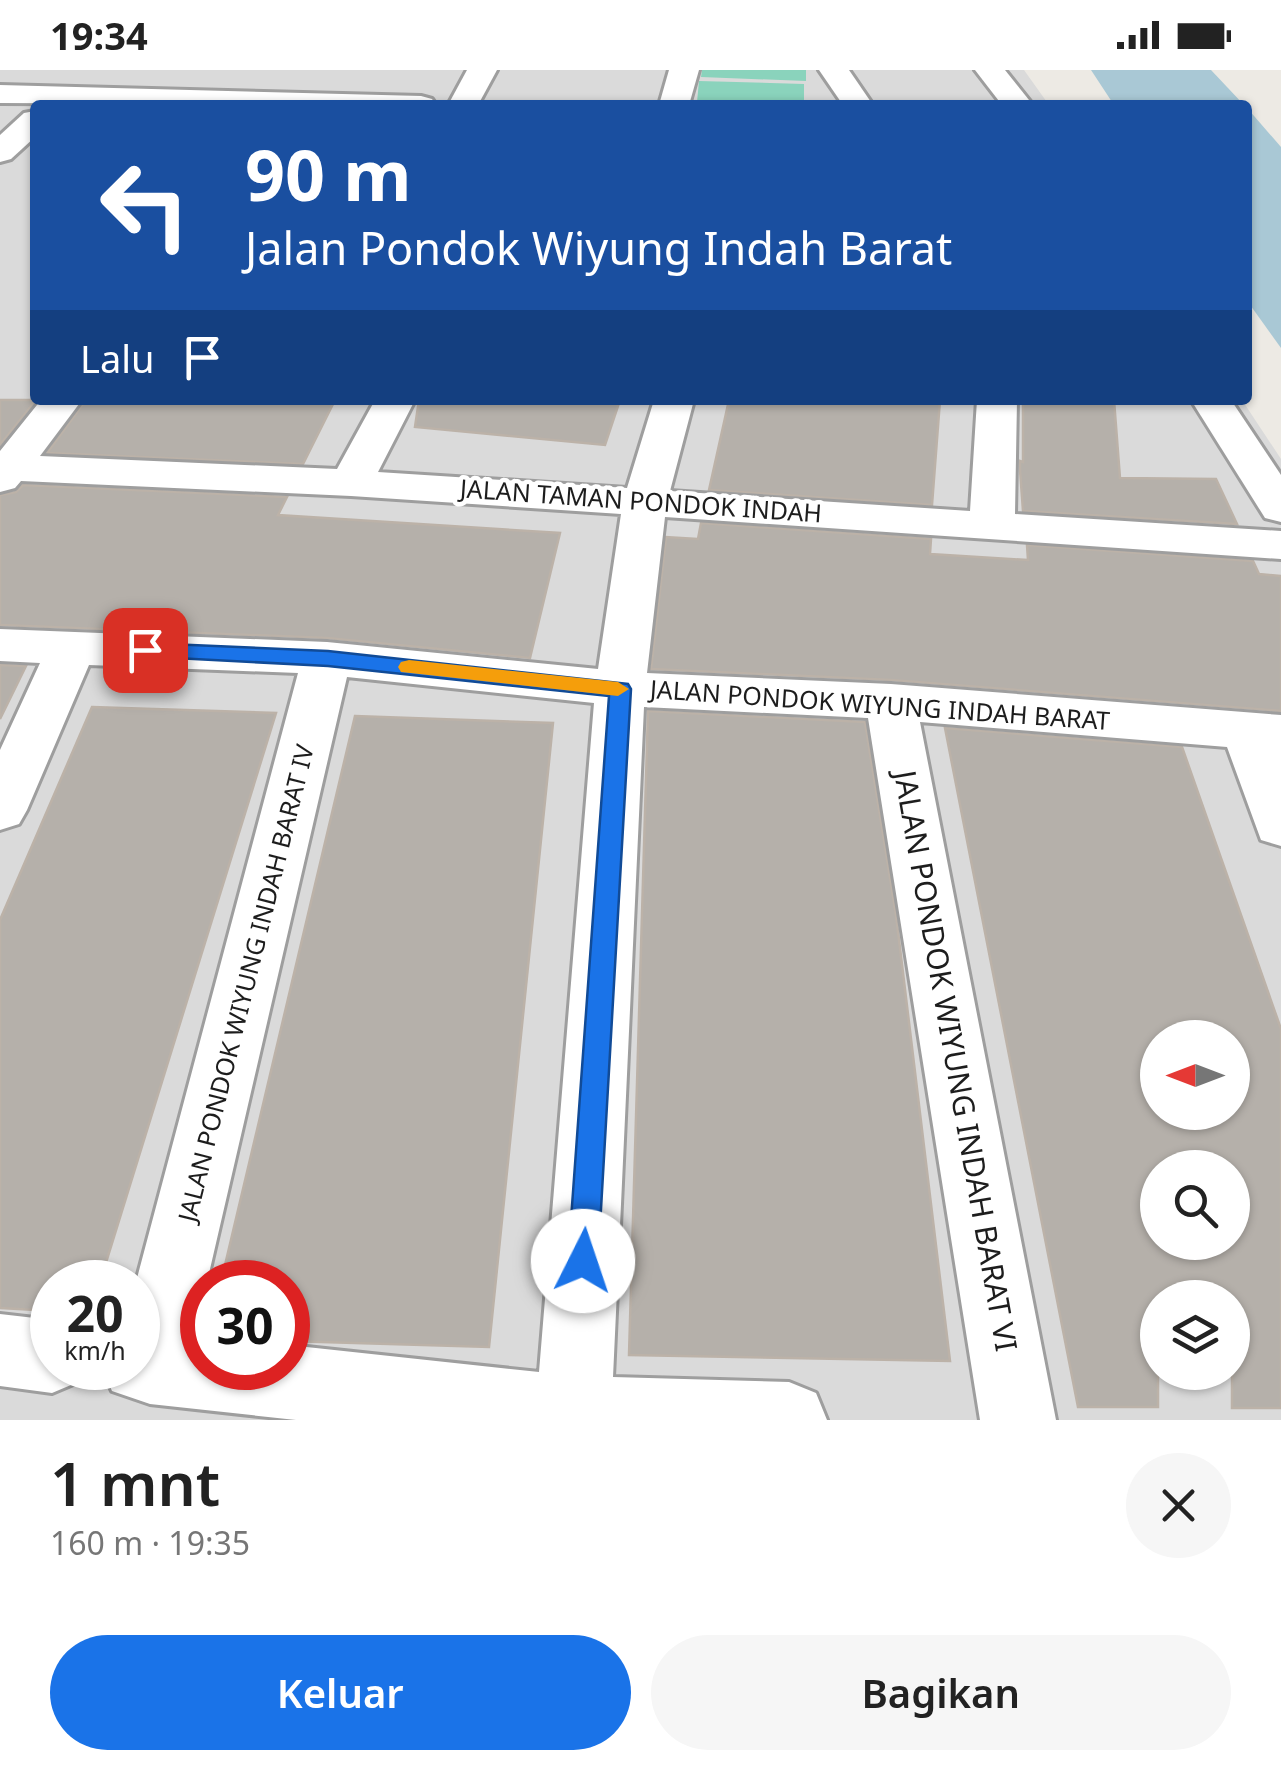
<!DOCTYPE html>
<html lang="id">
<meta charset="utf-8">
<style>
:root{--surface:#fff;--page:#f6f6f6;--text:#222;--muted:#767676;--accent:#1a73e8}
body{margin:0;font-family:"Noto Sans",sans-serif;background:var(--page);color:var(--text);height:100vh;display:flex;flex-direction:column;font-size:38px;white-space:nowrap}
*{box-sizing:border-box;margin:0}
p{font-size:32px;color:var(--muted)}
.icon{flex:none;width:55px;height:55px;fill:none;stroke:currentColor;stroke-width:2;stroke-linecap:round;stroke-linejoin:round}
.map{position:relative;height:1350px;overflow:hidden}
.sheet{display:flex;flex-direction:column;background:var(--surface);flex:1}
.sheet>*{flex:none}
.guide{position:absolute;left:30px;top:30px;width:1222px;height:305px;border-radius:10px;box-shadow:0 2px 8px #0004;background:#1a4fa0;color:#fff;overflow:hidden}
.needle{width:65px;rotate:270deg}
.fabs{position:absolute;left:1140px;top:950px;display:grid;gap:20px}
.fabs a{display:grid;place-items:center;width:110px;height:110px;border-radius:50%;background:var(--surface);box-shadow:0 2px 8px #0004;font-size:50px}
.speed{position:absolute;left:30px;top:1190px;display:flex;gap:20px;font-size:50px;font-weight:700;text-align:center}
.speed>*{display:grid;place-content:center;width:130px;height:130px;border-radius:50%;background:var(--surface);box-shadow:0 2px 8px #0004;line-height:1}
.speed small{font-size:25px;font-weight:400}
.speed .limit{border:15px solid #d22;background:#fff;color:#111}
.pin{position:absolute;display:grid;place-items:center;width:85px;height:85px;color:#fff;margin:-42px;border-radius:20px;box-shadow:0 5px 15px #0006}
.me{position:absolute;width:110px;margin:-55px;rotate:4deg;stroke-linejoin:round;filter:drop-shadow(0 0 8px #0008)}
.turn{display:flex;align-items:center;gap:35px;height:210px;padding:0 50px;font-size:45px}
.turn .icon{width:130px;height:130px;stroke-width:2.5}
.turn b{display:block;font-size:70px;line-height:85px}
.then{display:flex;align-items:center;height:95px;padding:0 50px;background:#0003;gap:20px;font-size:38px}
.round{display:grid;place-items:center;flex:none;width:105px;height:105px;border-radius:52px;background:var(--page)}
.head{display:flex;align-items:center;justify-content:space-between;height:170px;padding:0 50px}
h1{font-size:60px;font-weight:600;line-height:75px}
.action{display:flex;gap:20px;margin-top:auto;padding:20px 50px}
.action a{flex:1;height:115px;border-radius:60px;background:var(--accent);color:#fff;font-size:40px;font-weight:600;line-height:115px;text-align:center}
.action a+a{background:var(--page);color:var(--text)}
.status{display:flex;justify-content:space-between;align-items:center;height:70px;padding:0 50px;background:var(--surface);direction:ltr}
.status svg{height:28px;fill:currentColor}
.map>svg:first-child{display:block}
</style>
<div class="status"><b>19:34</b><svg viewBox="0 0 49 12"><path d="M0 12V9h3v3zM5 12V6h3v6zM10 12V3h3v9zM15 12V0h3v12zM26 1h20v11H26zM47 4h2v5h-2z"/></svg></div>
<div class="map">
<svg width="1281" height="1350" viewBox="0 0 1281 1350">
<rect width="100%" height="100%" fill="#edeae4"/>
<path fill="#dadada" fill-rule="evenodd" d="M0,0H1024L1049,35H35V330H1242L1281,389V1350H0ZM1158,968H1232V1042H1158ZM1158,1098H1232V1172H1158ZM52,1212H138V1298H52ZM202,1212H288V1298H202ZM1158,1228H1232V1302H1158Z"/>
<g fill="#8ad3bc">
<path d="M702,0H806V11L701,7Z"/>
<path d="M699,11L804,14V35L697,32Z"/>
</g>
<g fill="#a9c8d5">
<path d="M1091,0H1211L1244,35H1114Z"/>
<path d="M1248,39L1281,77V278L1248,232Z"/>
</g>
<g fill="#b5b0aa" stroke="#bcb2a8" stroke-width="2.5" fill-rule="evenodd">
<path d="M0,330H36L0,375Z"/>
<path d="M86,330H335L303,394L47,383Z"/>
<path d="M419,330H620L605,375L415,357Z"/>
<path d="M729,330H940L932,435L709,420Z"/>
<path d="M1023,330H1114L1120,408L1216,409L1237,454L1023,441L1020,400V391L1023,392Z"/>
<path d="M23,415L287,427L278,445L560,463L530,588L327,568L0,555V425L16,422Z"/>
<path d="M701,453L931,469L930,484L1028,490L1027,475L1253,491L1259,504L1281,506V641L891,610L651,599L666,467L698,469Z"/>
<path d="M0,595L26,596L0,649Z"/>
<path d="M92,637L276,643L100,1212H52V1241L0,1238V850Z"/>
<path d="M648,641L865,652L896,845L950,1291L629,1285Z"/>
<path d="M355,646L553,653L489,1277L288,1271V1212H221Z"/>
<path d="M945,658L1182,677L1281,959V1338H1232V1228H1158V1337H1078ZM1158,968H1232V1042H1158ZM1232,1097V1172H1158V1098Z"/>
</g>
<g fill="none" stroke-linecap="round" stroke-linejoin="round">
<defs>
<g id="minor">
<path d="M467,0H497L478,35H448Z"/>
<path d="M669,0H699L689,35H659Z"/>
<path d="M819,0H849L873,35H843Z"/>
<path d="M975,0H1005L1033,35H1002Z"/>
<path d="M0,15L421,26L432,29L436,35L0,33Z"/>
<path d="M35,41V67L11,89L0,92V65L24,43Z"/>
<path d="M41,330H82L40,386L337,399L375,330H415L378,402L627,418L654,330H694L670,421L970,441L977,330H1017L1015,444L1281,461V489L665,447L647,603L891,614L1281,645V776L1261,770L1227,677L920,652L1056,1350H980L868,648L644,637L613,1307L789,1312L816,1323L827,1350H296L150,1334L112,1321L102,1298H138L136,1212L298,603L89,595L27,740L19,754L0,760V680L40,593L0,591V559L327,572L598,599L621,444L351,426L21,411L15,418L0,422V381ZM347,607L594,633L539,1302L288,1275V1298H202V1265L195,1264L202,1212H207Z"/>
<path d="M1191,330H1231L1281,405V452L1265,448Z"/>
<path d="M0,1244L52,1250V1298H84L78,1312L52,1323L0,1316Z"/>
</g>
</defs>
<use href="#minor" stroke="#9e9e9e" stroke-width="6"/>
<use href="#minor" fill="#fff" fill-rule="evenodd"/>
</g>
<path fill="#1a73e8" stroke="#114b97" stroke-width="2.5" d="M145,573L328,581L628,614L631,619L598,1191L594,1201L583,1206L572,1201L568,1191L609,626L328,596L137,586L134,580L137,575Z"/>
<path fill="#f59e0b" d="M409,590L618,612L629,619L618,626L401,602L398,597L401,592Z"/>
<g text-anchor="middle" stroke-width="9" stroke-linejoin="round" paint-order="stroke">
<g font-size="25" fill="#1d1d1d" stroke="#fff">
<text transform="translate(641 431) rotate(4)" y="9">JALAN TAMAN PONDOK INDAH</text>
<text transform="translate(880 635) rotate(4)" y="9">JALAN PONDOK WIYUNG INDAH BARAT</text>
<text transform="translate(246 913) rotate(-76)" y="9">JALAN PONDOK WIYUNG INDAH BARAT IV</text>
</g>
<g font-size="30" fill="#1d1d1d" stroke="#fff">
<text transform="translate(955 991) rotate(80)" y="10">JALAN PONDOK WIYUNG INDAH BARAT VI</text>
</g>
</g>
</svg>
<div class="fabs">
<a><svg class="needle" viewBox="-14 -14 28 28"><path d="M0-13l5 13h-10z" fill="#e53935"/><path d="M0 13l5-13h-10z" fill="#767676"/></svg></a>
<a><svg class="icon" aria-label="search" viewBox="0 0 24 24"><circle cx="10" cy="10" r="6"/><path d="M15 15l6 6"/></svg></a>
<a><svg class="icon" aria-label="layers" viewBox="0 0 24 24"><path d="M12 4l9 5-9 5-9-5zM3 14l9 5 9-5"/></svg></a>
</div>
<div class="speed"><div>20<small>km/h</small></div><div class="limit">30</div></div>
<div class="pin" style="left:145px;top:580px;background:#d93025"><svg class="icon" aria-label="arrive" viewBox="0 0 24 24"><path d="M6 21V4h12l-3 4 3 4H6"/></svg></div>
<svg class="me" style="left:583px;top:1191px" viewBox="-20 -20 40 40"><circle r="19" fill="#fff"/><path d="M0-13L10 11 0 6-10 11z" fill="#1a73e8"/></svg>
<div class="guide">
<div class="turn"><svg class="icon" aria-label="left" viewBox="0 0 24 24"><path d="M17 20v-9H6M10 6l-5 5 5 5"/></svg><div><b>90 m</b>Jalan Pondok Wiyung Indah Barat</div></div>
<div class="then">Lalu<svg class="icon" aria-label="arrive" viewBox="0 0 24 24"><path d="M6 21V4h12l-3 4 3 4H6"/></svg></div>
</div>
</div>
<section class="sheet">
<div class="head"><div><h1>1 mnt</h1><p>160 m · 19:35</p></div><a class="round"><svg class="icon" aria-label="close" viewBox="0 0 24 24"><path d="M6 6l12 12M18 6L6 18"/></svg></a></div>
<div class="action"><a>Keluar</a><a>Bagikan</a></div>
</section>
